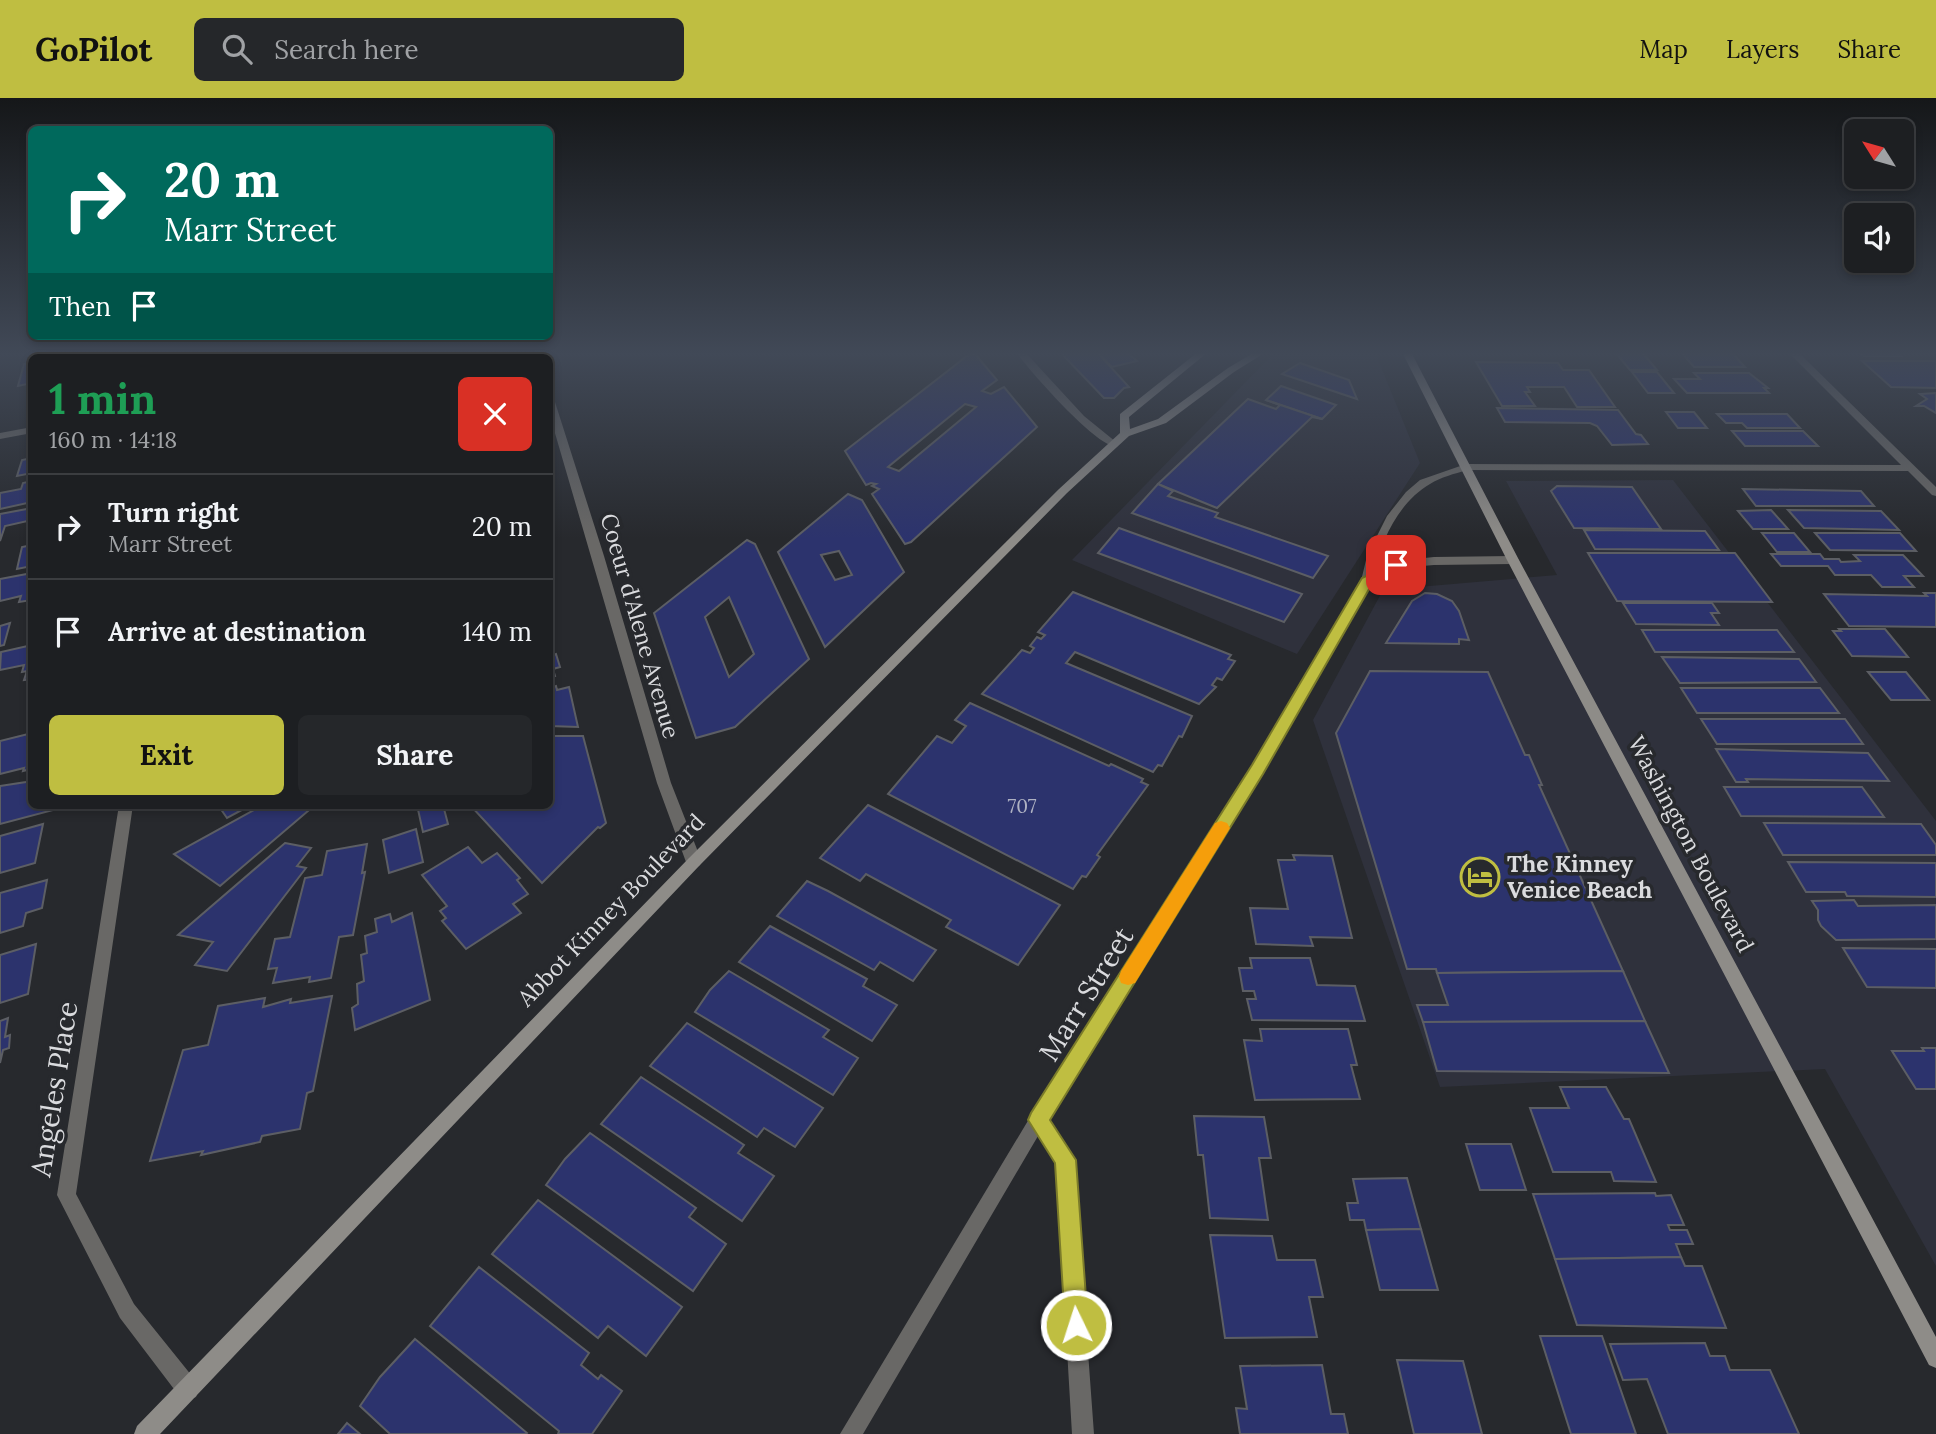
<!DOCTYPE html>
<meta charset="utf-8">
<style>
:root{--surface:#1d1f22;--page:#25272a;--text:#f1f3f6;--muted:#a0a2a5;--line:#3b3d40;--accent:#bfbe41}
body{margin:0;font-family:Lora,serif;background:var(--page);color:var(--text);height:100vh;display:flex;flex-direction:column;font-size:26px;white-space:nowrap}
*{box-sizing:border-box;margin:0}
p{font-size:23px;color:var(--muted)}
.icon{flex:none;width:38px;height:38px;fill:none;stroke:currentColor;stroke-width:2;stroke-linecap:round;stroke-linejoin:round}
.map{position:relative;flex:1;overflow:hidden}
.panel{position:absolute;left:28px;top:256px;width:525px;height:455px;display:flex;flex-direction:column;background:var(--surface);border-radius:10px;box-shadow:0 4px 10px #0003,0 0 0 2px var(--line)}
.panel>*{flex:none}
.top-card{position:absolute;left:28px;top:28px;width:525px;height:214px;border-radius:10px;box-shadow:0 4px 10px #0003,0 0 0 2px var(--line);background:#00695c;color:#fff;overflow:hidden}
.needle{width:46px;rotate:307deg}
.tools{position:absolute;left:1844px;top:21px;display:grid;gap:14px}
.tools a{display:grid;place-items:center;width:70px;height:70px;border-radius:10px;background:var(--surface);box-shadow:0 4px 10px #0003,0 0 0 2px var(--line);font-size:35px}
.pin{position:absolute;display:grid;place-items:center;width:60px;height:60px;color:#fff;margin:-30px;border-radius:14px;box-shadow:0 4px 10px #0006}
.me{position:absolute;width:77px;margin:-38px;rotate:356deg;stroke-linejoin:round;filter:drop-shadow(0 0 5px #0008)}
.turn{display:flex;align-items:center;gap:24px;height:147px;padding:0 21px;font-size:32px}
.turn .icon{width:91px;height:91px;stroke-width:2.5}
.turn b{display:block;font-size:49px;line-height:60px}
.then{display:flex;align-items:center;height:66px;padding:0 21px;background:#0003;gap:14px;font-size:26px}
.round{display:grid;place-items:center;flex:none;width:74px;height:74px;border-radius:10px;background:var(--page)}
.headline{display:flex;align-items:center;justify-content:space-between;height:119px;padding:0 21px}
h1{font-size:42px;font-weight:700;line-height:52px;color:#1e9e55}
.button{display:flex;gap:14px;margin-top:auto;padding:14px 21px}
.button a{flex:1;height:80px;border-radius:10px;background:var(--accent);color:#111;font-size:28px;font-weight:700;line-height:80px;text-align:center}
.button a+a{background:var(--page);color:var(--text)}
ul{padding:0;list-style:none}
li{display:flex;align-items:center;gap:21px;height:105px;padding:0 21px;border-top:2px solid var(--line)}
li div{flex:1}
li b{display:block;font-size:26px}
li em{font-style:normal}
header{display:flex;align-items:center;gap:42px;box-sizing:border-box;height:98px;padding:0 35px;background:var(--accent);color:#111}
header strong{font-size:33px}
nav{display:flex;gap:38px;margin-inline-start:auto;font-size:24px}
.search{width:490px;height:63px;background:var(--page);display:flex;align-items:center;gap:18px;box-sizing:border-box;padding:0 24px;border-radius:10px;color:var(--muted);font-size:26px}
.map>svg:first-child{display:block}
</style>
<header>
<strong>GoPilot</strong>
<div class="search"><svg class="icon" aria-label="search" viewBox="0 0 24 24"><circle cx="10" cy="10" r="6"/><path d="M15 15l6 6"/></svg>Search here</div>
<nav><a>Map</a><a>Layers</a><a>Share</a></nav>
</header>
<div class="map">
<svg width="1936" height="1336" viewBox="0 0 1936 1336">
<rect width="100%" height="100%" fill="#27292d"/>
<g fill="#2f313c">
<path d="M1275,254H1375L1420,365L1297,556L1072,462Z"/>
<path d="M1673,382L1936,723V1168L1825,971L1440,989L1313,622L1383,492L1557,477L1506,383Z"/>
</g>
<g fill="#2c336d" stroke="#5c5e64" stroke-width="2" fill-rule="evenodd">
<path d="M107,254H139L138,259H77Z"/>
<rect x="237" y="254" width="35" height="5"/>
<rect x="280" y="254" width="49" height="5"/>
<path d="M1060,254H1097L1129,289L1124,290L1114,300H1104Z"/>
<path d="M1097,254H1127L1137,263L1112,269Z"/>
<path d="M1615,254H1642L1657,272H1630Z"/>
<path d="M1681,254H1731L1745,269H1694Z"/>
<path d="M1859,254H1896L1901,258H1864Z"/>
<path d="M975,256L997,282L982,293L991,296L1004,289L1037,329L911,444L905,446L872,396L879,391L872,388L876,386L871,385L866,387L845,353L967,258ZM965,306L976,309L899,373L888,369Z"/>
<path d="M1862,263H1936V290L1891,289Z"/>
<path d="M32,264V285L18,288L24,266Z"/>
<path d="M1476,264L1558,265L1563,272H1589L1615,309H1577L1564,289H1527L1530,294H1525L1535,308H1502Z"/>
<path d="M1300,265L1349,282L1357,301L1282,276Z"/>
<path d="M1632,274H1657L1674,295H1648Z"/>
<path d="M1694,275H1749L1768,290H1764L1769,295H1687L1674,281H1700Z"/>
<path d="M1281,288L1336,307L1322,321L1266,302Z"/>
<path d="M1936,295V315L1924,308H1916L1927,301L1920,296Z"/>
<path d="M1248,301L1276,311L1280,307L1266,302L1322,321L1312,319L1217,410L1158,386Z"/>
<path d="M1497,310L1618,312L1636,336L1641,337L1648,346L1612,347L1597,328L1590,325L1505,324Z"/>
<path d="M1666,314H1694L1707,330H1678Z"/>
<path d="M1717,316H1787L1800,330H1747L1742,325H1726Z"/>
<path d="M1732,333H1803L1818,348H1745Z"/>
<path d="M32,360V375L17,378L22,362Z"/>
<path d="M32,383V404L0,411V395L21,391L23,385Z"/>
<path d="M1158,386L1173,393L1168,398L1218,415L1215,419L1328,458L1313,480L1132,415Z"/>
<path d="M1557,388L1632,389L1661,431L1574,430L1551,393Z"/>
<path d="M1743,391L1861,393L1874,408H1756Z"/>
<path d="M848,396L862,402L904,474L825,549L778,454ZM839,453L852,477L835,482L821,457Z"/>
<path d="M32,410V422L5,428L0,443V416Z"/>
<path d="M1771,412L1788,431H1753L1738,413Z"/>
<path d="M1788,412L1881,413L1899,432L1804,430Z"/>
<path d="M1119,430L1302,496L1284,524L1098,455Z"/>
<path d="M1584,432L1705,433L1719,452L1595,451Z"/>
<path d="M1762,435H1794L1810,454H1777Z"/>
<path d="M1815,435H1900L1916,453L1830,452Z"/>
<path d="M747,442L755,446L809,561L735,629L696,640L654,515ZM729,499L754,556L729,579L705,519Z"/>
<path d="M32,447V468L17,471L22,449Z"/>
<path d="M1588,455H1735L1772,504L1617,503Z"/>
<path d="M1771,456H1820L1824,461H1839L1841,464L1860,463L1854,457H1903L1923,478H1904L1914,489H1882L1871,477H1835L1828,468H1781Z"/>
<path d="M32,475V502L19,504L21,498L0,503V481Z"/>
<path d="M1073,494L1231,557L1228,561L1235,563L1222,582L1217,580L1212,587L1216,589L1199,606L1075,554L1066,565L1192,618L1182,639L1179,638L1162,668L1158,667L1153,674L982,596L1022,552L1030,555L1034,550L1030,548L1037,539L1041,541L1045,537L1038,534Z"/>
<path d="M1425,495L1437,496L1452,503L1459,513L1469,542L1459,541V546L1386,545L1412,503Z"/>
<path d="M1924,495H1936V529L1849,528L1824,496L1927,498Z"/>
<path d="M1623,505H1712L1719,515H1711L1719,527L1636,526Z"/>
<path d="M10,525L4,547L0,548V528Z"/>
<path d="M1839,531H1885L1908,559L1852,558L1833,533H1841Z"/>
<path d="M1642,532H1777L1794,554H1655Z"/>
<path d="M32,547V581L24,582L27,573L22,574L24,567L0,572L1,554Z"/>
<path d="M556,556L560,569L553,571L555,578L550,579V558Z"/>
<path d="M1662,559L1799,561L1816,584L1680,585Z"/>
<path d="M1370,573L1488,574L1525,657H1529L1542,687H1539L1623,873L1437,875L1436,871H1407L1336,635Z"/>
<path d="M1868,574H1906L1929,602H1891Z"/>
<path d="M556,588L557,592L569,589L578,629L550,628V590Z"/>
<path d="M1681,590H1820L1839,615H1697Z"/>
<path d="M970,605L1109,668L1111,666L1143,681L1141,684L1148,687L1097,757L1100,759L1086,779L1082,778L1073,791L888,696L937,638L952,645L966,628L955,622Z"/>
<path d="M1701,621H1845L1863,646H1717Z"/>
<path d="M32,635L31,671L23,673L24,670L0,676V643Z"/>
<path d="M550,638H583L606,725L600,730L598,729L542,785L470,707H550Z"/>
<path d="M1716,651L1868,655L1889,683L1746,681L1748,684H1736Z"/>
<path d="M32,679V707H58L57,711L0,726V688L26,684Z"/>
<path d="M1724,689H1862L1884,719L1741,718Z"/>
<path d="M218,707H251L227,720Z"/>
<path d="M263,707H315L220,788L174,756Z"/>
<path d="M417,707H443L448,726L423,734Z"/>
<path d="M868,707L1060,807L1018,867L946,829L951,822L866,776L860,783L820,760Z"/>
<path d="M1764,725L1921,726L1936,747V757H1783Z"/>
<path d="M43,726L35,765L0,775V738Z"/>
<path d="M416,731L423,764L389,775L383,742Z"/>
<path d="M285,745L311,750L297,768L306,770L227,873L195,867L213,844L178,837Z"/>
<path d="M367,746L362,775L365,774L353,837L339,839L331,880L309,884L310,879L273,885L277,870L268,871L275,841L290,839L305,780L322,777L327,753Z"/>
<path d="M468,749L482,765L497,755L520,780L517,782L528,796L513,806L521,815L466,851L442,823L446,820L440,813L447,808L422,777Z"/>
<path d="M1293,757L1332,758L1352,840L1310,839L1313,848L1256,846L1250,810L1288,811L1278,762H1295Z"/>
<path d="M1788,764L1936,765V799L1847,798L1845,794H1806Z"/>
<path d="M47,782L42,810L26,815L23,828L0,835V795Z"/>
<path d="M807,783L828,793L936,852L913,883L880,864L874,872L777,818Z"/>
<path d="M1854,802L1858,808L1936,807V841L1836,842L1821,828L1818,822V812L1812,803Z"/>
<path d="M412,815L430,902L355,932L352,910L358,906L357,886L364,883L361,857L367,855L365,838L377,834L375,821L390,816L392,824Z"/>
<path d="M770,828L867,881L863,888L897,907L872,943L739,864Z"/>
<path d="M36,846L28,896L0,905V857Z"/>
<path d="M1843,850L1936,851V890L1867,889Z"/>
<path d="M1250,860H1310L1317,887L1355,888L1365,923L1252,922L1247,901H1256L1254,893H1243L1239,870H1252Z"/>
<path d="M729,873L829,932L823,939L858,960L833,997L695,914L710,892Z"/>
<path d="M1623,873L1645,923L1423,924L1417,907H1448L1437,875Z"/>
<path d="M332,898L313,993L307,995L300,1031L262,1038L260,1044L201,1057L203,1053L150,1063L183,952L208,947L218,908L265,900L263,909L291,901L290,905Z"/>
<path d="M8,920L5,939L10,937L9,950L3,952L0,965V923Z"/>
<path d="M1645,923L1669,975L1437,973L1423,924Z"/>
<path d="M687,925L823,1010L795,1049L764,1030L757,1039L650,968Z"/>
<path d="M1260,931H1348L1357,967H1351L1360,1001L1255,1002L1244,942L1262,943Z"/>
<path d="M1922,950H1936V991H1916L1892,953H1924Z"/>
<path d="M641,979L744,1047L738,1055L774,1078L742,1123L601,1026Z"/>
<path d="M1560,989H1606L1624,1021H1629L1656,1084L1614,1083L1611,1074H1553L1530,1010H1569Z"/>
<path d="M1194,1018L1264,1019L1271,1060H1259L1268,1122L1210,1120L1203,1057H1198Z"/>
<path d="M590,1035L696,1110L689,1119L726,1146L693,1193L546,1087L565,1061Z"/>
<path d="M1466,1046H1511L1526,1092H1480Z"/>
<path d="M1407,1080L1421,1131L1366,1132L1364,1122H1350L1347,1105H1358L1353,1081Z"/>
<path d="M1655,1095L1656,1098L1671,1097L1684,1127H1668L1670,1132H1687L1693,1146H1676L1681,1159L1555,1161L1533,1096Z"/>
<path d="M538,1102L682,1209L646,1258L608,1228L598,1240L492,1156Z"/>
<path d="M1421,1131L1438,1192H1380L1366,1132Z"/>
<path d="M1210,1137L1272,1138L1277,1162H1315L1323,1199H1309L1317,1239L1225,1240Z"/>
<path d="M1681,1159L1685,1168H1702L1726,1230L1577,1227L1555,1161Z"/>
<path d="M479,1169L589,1255L581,1267L598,1281L601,1277L622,1293L592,1336H558L559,1333L430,1228Z"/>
<path d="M1540,1238H1602L1636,1336H1571Z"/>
<path d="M415,1241L527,1335L526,1336H390L360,1308L380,1279Z"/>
<path d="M1705,1245L1710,1258H1725L1730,1272H1770L1799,1336H1668L1647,1281L1623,1282L1610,1246Z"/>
<path d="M1397,1262L1463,1263L1482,1336H1414Z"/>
<path d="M1322,1267L1331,1316H1344L1348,1336H1240L1236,1310L1247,1311L1240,1268Z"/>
<path d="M347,1325L360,1336H338Z"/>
</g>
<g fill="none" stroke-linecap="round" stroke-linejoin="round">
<g fill="#696866" fill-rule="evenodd">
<path d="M191,254H199V259H189Z"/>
<path d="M439,254H459L441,259H421Z"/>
<path d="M530,254H538L540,259H530Z"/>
<path d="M1016,254H1025L1084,318L1116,344V348C1097,350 1029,272 1016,254Z"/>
<path d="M1788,254H1798L1936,389V398L1932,397L1908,373L1467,372C1454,376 1441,379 1430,386C1400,403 1381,442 1374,474L1396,463L1434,459L1513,458L1519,462L1513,466L1434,467L1399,470L1371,486L1263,675L1048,1022L1074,1062L1094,1336H1072L1056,1065L1038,1038L863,1336H840L1032,1016L1253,667L1361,483L1367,458L1387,418L1406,394L1420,382L1466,366L1901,367Z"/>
<path d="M550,301L555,304L604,458L671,685L702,764L699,768L694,770L689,768L686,764L657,685L550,318Z"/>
<path d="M32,329V335L0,341V335Z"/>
<path d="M119,707H133L76,1096L134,1206L196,1283L199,1291L196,1299L188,1302L180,1299L120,1220L57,1097Z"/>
</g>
<g fill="#8e8c88" fill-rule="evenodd">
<path d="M1198,254H1208L1129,319L1130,331L1158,321L1228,270L1255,254H1266L1234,274L1166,325L1129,338L1067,395L699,768L160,1336H134L137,1328L689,760L1059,391L1120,335V316Z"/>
<path d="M1402,254H1411L1519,462L1936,1239V1270L1929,1267L1507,462Z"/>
</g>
</g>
<linearGradient id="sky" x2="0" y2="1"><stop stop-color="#151719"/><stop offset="0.58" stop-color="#414957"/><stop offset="1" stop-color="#414957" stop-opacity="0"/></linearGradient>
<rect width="1936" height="441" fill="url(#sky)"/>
<path fill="#bfbe41" stroke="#7c7c2a" stroke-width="2" d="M1396,463L1403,467L1401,470L1372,486L1263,676L1050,1022L1076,1062L1088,1227L1084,1235L1076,1238L1068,1235L1065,1227L1055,1065L1028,1022L1031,1015L1252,667L1362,480Z"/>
<path fill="#f59e0b" d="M1221,723L1227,725L1230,730L1227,735L1135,885L1128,887L1121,885L1119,879L1121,873L1215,725Z"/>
<defs>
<symbol id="hotel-ring" viewBox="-11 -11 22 22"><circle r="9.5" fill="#27292d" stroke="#bfbe41" stroke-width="1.5"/><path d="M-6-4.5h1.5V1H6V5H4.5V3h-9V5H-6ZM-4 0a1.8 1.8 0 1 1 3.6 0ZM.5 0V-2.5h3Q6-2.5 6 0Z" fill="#bfbe41"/></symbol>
</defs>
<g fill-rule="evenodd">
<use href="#hotel-ring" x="1458" y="757" width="44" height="44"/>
</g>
<g text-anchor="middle" stroke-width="7" stroke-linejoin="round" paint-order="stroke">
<g font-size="19" fill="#aeb1c2">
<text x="1022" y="715">707</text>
</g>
<g font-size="23" fill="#dadbde" stroke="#27292d">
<text transform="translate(640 528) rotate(74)" y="8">Coeur d'Alene Avenue</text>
<text transform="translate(1691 746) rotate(62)" y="8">Washington Boulevard</text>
<text transform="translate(611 812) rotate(-46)" y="8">Abbot Kinney Boulevard</text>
</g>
<g font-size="23" font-weight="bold" fill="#dadbde" stroke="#27292d" text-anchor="start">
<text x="1507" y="774">The Kinney<tspan x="1507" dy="26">Venice Beach</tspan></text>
</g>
<g font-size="28" fill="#dadbde" stroke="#27292d">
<text transform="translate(1086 896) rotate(-58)" y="10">Marr Street</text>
<text transform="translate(54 991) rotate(-81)" y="10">Angeles Place</text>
</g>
</g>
</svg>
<div class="tools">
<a><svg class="needle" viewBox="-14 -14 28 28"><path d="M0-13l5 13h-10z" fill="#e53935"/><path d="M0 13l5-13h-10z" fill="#a0a2a5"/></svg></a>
<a><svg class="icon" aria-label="sound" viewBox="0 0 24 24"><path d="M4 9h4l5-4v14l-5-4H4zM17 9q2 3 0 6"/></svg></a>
</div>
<div class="pin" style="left:1396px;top:467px;background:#d93025"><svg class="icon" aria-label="arrive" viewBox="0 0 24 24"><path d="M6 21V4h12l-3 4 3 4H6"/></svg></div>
<svg class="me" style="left:1076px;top:1227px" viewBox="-20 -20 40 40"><circle r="17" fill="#bfbe41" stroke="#fff" stroke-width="3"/><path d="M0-11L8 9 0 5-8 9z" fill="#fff"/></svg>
<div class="top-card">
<div class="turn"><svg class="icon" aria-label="right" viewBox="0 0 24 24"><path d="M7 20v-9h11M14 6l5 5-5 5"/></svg><div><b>20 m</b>Marr Street</div></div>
<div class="then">Then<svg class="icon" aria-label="arrive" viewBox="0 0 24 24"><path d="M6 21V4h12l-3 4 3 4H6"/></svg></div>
</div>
<section class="panel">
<div class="headline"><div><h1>1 min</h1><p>160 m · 14:18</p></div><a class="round" style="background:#d93025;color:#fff"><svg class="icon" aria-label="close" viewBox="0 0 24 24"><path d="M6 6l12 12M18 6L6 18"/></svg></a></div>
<ul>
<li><svg class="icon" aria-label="right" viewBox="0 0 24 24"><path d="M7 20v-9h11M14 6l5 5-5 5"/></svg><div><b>Turn right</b><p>Marr Street</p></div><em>20 m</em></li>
<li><svg class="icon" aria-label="arrive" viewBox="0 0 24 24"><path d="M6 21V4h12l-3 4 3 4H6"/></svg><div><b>Arrive at destination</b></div><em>140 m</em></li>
</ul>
<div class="button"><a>Exit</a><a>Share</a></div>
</section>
</div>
